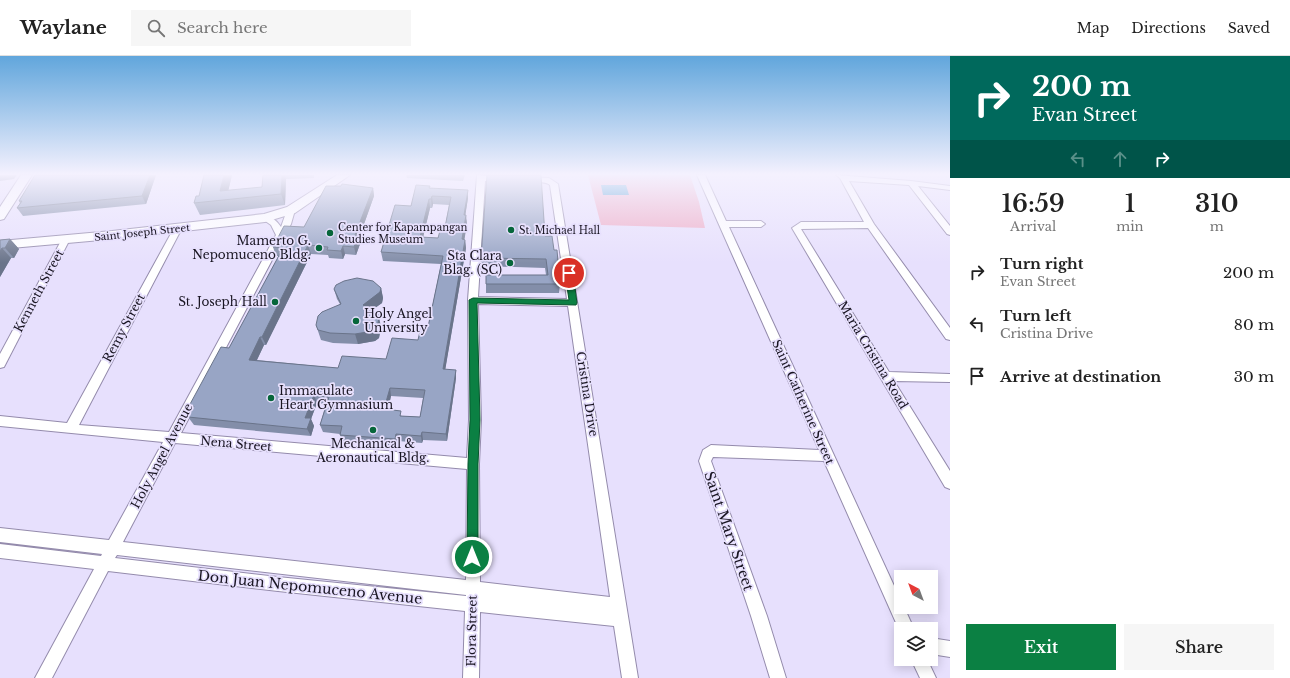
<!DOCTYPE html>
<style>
:root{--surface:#fff;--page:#f6f6f6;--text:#222;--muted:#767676;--line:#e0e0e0;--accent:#0b8043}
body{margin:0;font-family:"Libre Baskerville",serif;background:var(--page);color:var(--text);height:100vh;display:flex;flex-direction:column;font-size:15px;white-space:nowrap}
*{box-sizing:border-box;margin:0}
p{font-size:13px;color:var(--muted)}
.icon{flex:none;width:22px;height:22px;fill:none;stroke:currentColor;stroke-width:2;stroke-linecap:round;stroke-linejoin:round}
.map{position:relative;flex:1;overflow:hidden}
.panel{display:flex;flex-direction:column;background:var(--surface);width:340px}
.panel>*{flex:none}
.guide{background:#00695c;color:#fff;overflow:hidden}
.needle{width:26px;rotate:319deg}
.buttons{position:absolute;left:894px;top:514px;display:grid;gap:8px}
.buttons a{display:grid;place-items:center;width:44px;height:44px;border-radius:0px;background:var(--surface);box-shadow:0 2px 10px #0003;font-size:20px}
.pin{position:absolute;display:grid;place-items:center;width:34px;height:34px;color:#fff;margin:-17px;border:2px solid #fff;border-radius:50%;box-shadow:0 1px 4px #0007}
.me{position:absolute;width:44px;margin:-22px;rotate:0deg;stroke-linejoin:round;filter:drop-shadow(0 0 3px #0008)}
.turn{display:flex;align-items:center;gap:14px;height:84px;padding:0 16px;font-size:18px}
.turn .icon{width:52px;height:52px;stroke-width:2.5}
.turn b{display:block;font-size:28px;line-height:34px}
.lanes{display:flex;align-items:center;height:38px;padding:0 16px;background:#0003;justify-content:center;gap:20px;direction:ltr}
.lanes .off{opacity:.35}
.eta{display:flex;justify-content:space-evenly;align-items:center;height:68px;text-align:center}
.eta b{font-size:24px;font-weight:600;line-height:28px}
.cta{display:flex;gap:8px;margin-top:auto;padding:8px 16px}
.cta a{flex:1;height:46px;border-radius:0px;background:var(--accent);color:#fff;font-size:16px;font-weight:600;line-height:46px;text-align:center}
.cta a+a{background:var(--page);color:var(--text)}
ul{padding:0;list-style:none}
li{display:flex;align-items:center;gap:12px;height:52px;padding:0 16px}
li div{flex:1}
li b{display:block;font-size:15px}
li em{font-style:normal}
header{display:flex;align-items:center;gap:24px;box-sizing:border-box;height:56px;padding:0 20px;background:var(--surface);border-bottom:1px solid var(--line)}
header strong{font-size:19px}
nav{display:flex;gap:22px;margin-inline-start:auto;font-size:14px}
.search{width:280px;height:36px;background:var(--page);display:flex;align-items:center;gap:10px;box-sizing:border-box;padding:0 14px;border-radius:0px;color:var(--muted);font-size:15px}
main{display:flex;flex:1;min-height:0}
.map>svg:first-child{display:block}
</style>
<header>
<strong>Waylane</strong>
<div class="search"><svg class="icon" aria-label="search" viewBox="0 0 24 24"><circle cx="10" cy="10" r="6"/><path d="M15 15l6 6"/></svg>Search here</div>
<nav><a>Map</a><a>Directions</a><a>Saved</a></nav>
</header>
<main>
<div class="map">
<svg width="950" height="622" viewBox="0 0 950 622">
<rect width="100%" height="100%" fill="#e7e0fd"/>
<path fill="#eeacc6" d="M588,119H690L699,146L705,172L601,169Z"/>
<path fill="#3690c9" d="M601,129H626L629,139H603Z"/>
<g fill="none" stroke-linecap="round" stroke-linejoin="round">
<defs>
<g id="street">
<path d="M477,119L501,121L505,123L501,125H485L478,241L567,243L550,129C542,123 530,129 522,123L526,121L549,122L558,128L638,622H622L614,570L480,556L479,622H463L465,555L278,535L108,515L52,622H35L94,513L0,502V488L101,500L102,498L0,486V472L109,484L163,386L0,370V360L67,367L174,172L178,169L182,172L79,369L169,376L276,179L271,169L261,162L262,160C270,158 277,165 281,171L287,154L291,151L295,154L291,168L181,377L467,402L469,364L468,244ZM478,248L568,250L610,541L480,526L479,408L481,364ZM175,387L467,413L466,524L123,486ZM117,499L466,539V540L278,521L115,502Z"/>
<path d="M697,119H705L726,165H761L765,168L761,171H729L901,545V551H904L914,573H901V578L824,405L713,401L711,405L767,560L786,622H770L751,560L699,405L703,394L711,389L819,394Z"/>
<path d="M836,119L911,125L950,130V134L918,130L950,170V179L947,178L909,129L849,125L874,168L950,272V284L946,283L868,172L801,173L889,316L950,318V326L894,325L950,415V433L945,431L792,172L801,166H864L840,122Z"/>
<path d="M66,180L70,183L4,311L0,312V298L62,183Z"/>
<path d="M931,582L950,585V601L931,598Z"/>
<path d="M911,603H927L936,622H920Z"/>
</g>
<g id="secondary">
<path d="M21,119H32L4,163L0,164V151Z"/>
<path d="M337,119H350L295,157L265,166L112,183L0,193V185L112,175L264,158L287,151Z"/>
</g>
</defs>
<use href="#street" stroke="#948bac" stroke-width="2"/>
<use href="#secondary" stroke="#948bac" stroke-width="2"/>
<use href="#street" fill="#fff" fill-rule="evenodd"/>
<use href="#secondary" fill="#fff" fill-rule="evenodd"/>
</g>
<g fill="#838ea9" fill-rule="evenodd">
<path d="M156,119L146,148L23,160L17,152L20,147L19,145Z"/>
<path d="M204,119H232L228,135L262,131L263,119H314V122L286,123L285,149L200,159L194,147L199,140Z"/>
<path d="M406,119H465L463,125L407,122Z"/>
<path d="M373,132L374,140L359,182L360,188L356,199L345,198L343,203L329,202L328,199L311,198L266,289H264L257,304L338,312L386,303L418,284L428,271L441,208L383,205L381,196L411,150L430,132L468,142L465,159L467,168L464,183L465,184L466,192L445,314H456V322L447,385L423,384L422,387L398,385L397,390L343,386L340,379V378L323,376L320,369L326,348L317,347L311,363L314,370L311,380L194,369L188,361L192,354L189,350L229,292L279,200H276L273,191L304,171ZM433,148L449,149L445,171L438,182L423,181L430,152H432ZM391,340L423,342L420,361L402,360L388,354Z"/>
<path d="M545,180L554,194L560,228L559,237H486V219H546L545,212L481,210V202Z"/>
<path d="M10,183L19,193L14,202H11L0,221V184Z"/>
<path d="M381,232L383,242L382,247L372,254L381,271L379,282L375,285L358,288L333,287L321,284L316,269L340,248L337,243L334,233Z"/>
</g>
<g fill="#6a748a">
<path d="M0,119H17L14,123L0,125Z"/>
<path d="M150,119H156L146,148L142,140Z"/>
<path d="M224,119H232L226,144L220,135Z"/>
<path d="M282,119H285L286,123L285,149L281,138Z"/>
<path d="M373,132L374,140L359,182L360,188L356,199L354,191L355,179Z"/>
<path d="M468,134V142L464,168V159Z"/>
<path d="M432,140L433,148L432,152L431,143Z"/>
<path d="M429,143L430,152L421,190L420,181Z"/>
<path d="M466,159L467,168L463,192L462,183Z"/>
<path d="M10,183L19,193L14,202L5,192Z"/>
<path d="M465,184L466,192L444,321L443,313Z"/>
<path d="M308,189L311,198L266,289L262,281Z"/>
<path d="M343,190L345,198L343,203L341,195Z"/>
<path d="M2,192L11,202L0,221V195Z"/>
<path d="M381,232L383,242L382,247L365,259L363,249Z"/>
<path d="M379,261L381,271L379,282L375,285L358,288L355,278Z"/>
<path d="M260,281L264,289L253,312L249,304Z"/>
<path d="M456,314V322L447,385L446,378Z"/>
<path d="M390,332L391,340L386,361L384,353Z"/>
<path d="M314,339L317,347L311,363L314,370L311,380L307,373L305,362Z"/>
<path d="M422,376L423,384L422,387L421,380Z"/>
<path d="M396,378L398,385L397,390L395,383Z"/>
</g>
<g fill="#98a5c5" stroke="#6a748a" fill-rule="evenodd">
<path d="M35,119H150L142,140L17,152L22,145H19Z"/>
<path d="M204,119H224L220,135L262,131L263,119H282L281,138L194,147L196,140H199Z"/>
<path d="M487,119H541L545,180H552L554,194H557L560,228H486V219H548L546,203L481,202Z"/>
<path d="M342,128L373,132L355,179L358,180L354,191L343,190L341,195L327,194L328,191L308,189L262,281H260L249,304L338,312L342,300L386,303L392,282L418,284L421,271H428L443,200L381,196L395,149L411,150L416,129L430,130L429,132L468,134L464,159H466L462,183L465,184L443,313L456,314L446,378L422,376L421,380L396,378L395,383L340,379L342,370L320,369L329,341L314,339L305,362H311L307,373L188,361L194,350H189L221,291L229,292L283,192L273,191L284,170L304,171L326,130H341ZM432,140L451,141L445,171H441L438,182L420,181L429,143H431ZM390,332L425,334L420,361L400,360L401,355L384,353Z"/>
<path d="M10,183L5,192H2L0,195V184Z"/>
<path d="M357,222L373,225L381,232L380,236L363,249L378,258L379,261L377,272L373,275L355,278L330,277L318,274L316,269L318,260L322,256L341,248L334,233L336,229L344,225Z"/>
</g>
<linearGradient id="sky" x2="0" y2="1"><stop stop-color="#61a6dc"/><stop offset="0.57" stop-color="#f4f1fe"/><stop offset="1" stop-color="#f4f1fe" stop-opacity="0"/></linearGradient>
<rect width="950" height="207" fill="url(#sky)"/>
<path fill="#0b8043" stroke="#07532c" d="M569,214L573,217L577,247L576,249L477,247L480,364L478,408V501L477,505L472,507L468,505L467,501L468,408L470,364L469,244L473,242L569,244L565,217Z"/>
<g fill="#06663a" stroke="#e7e0fd" stroke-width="1.5">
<circle cx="511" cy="174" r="4"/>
<circle cx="330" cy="177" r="4"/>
<circle cx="319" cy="192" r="4"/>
<circle cx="510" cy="207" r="4"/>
<circle cx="275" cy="246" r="4"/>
<circle cx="356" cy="265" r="4"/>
<circle cx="271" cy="342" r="4"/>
<circle cx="373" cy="374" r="4"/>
</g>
<g text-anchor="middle" stroke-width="3.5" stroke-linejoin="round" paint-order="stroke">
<g font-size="10" fill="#191522" stroke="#e7e0fd" text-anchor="start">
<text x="338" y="175">Center for Kapampangan<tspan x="338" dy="12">Studies Museum</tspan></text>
<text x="519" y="178">St. Michael Hall</text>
</g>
<g font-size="10" fill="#191522" stroke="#e7e0fd">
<text transform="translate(142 176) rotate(-6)" y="4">Saint Joseph Street</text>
</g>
<g font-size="12" fill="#191522" stroke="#e7e0fd" text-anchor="end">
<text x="311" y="189">Mamerto G.<tspan x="311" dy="14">Nepomuceno Bldg.</tspan></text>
<text x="502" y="204">Sta Clara<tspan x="502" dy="14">Blag. (SC)</tspan></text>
<text x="267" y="250">St. Joseph Hall</text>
<text x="364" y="262" text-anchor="start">Holy Angel<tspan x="364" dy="14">University</tspan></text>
<text x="279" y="339" text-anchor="start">Immaculate<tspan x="279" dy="14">Heart Gymnasium</tspan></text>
<text x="373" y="392" text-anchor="middle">Mechanical &amp;<tspan x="373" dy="14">Aeronautical Bldg.</tspan></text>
</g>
<g font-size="12" fill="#191522" stroke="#e7e0fd">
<text transform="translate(39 235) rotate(-62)" y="4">Kenneth Street</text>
<text transform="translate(124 272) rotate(-62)" y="4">Remy Street</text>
<text transform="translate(873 299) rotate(59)" y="4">Maria Cristina Road</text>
<text transform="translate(587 338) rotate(81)" y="4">Cristina Drive</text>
<text transform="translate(803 346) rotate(66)" y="4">Saint Catherine Street</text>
<text transform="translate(236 388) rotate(5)" y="4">Nena Street</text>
<text transform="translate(162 400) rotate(-62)" y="4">Holy Angel Avenue</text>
<text transform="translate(472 575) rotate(-89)" y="4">Flora Street</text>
</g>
<g font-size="14" fill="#191522" stroke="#e7e0fd">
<text transform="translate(729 475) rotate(71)" y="5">Saint Mary Street</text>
<text transform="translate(310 531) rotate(6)" y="5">Don Juan Nepomuceno Avenue</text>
</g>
</g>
</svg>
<div class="buttons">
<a><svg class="needle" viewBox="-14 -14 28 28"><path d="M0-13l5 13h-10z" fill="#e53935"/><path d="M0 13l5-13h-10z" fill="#767676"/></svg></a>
<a><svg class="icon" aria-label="layers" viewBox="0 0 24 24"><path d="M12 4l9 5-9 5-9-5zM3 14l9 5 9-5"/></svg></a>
</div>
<div class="pin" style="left:569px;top:217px;background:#d93025"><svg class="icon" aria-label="arrive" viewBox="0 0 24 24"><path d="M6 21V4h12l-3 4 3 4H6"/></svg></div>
<svg class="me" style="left:472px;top:501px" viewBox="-20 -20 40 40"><circle r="17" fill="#0b8043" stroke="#fff" stroke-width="3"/><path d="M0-11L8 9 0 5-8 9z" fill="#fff"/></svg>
</div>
<section class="panel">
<div class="guide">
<div class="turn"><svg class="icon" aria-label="right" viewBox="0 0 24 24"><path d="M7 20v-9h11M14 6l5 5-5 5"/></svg><div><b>200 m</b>Evan Street</div></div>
<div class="lanes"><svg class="icon off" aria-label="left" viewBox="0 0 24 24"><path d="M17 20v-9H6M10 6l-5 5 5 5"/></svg><svg class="icon off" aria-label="ahead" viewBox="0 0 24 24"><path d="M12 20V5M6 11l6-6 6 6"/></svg><svg class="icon" aria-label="right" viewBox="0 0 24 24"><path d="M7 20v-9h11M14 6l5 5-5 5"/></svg></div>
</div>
<div class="eta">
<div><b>16:59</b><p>Arrival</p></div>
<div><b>1</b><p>min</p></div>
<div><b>310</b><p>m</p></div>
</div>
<ul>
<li><svg class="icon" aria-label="right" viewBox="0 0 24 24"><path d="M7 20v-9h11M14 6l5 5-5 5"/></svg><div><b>Turn right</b><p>Evan Street</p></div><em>200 m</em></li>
<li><svg class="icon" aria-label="left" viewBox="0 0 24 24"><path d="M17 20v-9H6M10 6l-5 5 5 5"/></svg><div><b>Turn left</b><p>Cristina Drive</p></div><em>80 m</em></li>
<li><svg class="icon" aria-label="arrive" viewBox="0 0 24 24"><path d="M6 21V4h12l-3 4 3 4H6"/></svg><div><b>Arrive at destination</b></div><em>30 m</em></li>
</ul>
<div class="cta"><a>Exit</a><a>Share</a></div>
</section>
</main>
